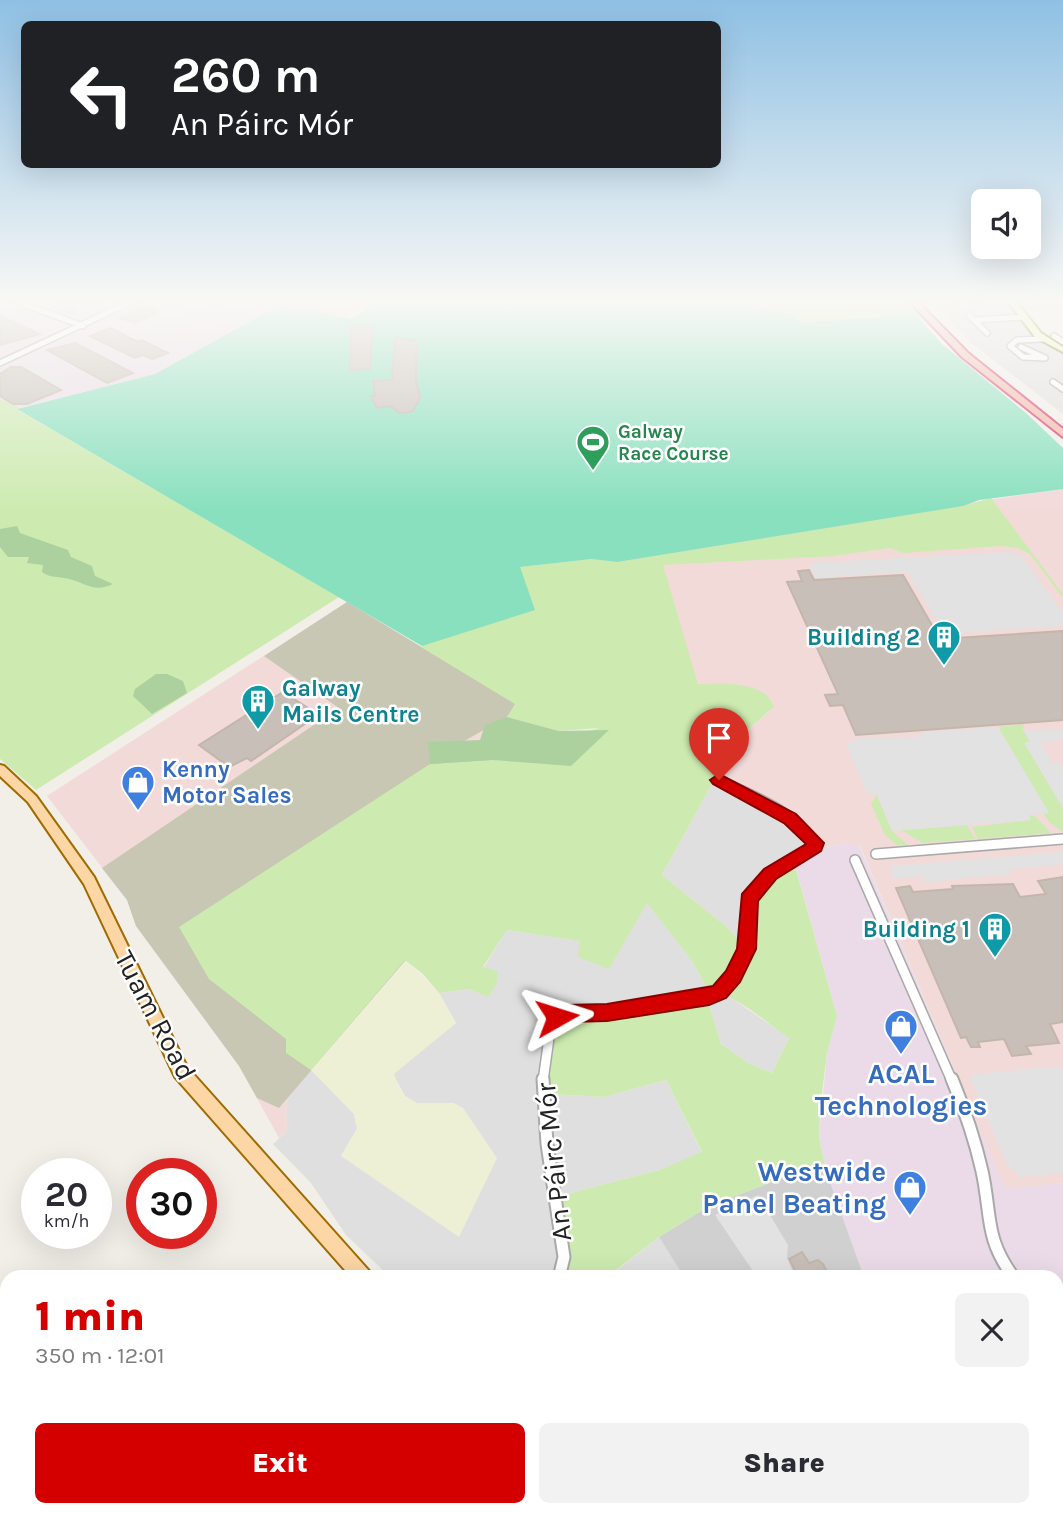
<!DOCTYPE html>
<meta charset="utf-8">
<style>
:root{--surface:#fff;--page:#f2f2f3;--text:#2b2b33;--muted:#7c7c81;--accent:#d40000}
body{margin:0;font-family:Karla,sans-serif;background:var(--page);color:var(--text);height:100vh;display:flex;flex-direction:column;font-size:26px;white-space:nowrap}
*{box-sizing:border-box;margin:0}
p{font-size:23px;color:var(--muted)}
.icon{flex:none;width:38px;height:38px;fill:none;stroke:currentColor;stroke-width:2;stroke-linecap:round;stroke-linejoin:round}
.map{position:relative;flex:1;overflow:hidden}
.sheet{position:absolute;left:0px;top:1270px;width:1064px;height:247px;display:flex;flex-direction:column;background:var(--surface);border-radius:21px 21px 0 0;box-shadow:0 7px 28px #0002}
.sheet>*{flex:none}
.banner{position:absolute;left:21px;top:21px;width:700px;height:147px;border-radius:10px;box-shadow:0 7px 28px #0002;background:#202124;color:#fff;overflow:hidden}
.tools{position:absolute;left:971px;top:189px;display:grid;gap:14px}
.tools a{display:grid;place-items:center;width:70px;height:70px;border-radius:10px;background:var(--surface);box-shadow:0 7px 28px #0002;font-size:35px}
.speed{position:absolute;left:21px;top:1158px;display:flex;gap:14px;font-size:35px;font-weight:700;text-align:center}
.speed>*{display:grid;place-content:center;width:91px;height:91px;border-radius:50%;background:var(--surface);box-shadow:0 7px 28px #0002;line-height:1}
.speed small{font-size:18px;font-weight:400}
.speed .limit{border:10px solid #d22;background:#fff;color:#111}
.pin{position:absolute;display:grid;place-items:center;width:60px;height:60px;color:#fff;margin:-72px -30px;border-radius:50% 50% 50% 0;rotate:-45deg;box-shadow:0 0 7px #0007}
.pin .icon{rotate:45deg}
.me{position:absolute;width:77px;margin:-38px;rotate:84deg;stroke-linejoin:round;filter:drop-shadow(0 0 5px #0008)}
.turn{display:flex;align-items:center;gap:24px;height:147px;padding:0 35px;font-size:32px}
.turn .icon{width:91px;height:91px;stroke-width:2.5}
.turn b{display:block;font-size:49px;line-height:60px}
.round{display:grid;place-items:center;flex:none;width:74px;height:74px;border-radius:10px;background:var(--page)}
.summary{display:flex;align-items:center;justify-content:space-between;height:119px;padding:0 35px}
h1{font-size:42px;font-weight:800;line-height:52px;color:var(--accent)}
.primary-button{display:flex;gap:14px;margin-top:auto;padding:14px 35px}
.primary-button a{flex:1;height:80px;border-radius:10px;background:var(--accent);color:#fff;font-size:28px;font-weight:800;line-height:80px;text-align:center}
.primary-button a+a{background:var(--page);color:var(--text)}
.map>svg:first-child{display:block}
</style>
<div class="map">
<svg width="1063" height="1517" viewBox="0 0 1063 1517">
<rect width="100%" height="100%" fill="#f2efe9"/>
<g fill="#e0dfdf">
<path d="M931,299H999L1010,306L1038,342L1063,353V414L970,342Z"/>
<path d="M1012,299H1063V309L1022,311Z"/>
<path d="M719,771L800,819L827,848L774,876L754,950L744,945L727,927L662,875Z"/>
<path d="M647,902L692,961L709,992L698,997L624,1008L556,1012L550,1018L540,1068L556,1235L557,1266L552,1276L390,1277L346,1235L311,1183L273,1144L287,1131L286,1053L311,1070L354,1114L357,1129L341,1156L454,1103H417L405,1096L393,1074L456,1023L439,993L470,989L507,930L581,941Z"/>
<path d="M729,996L789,1038L772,1073L748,1063L721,1044L709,1004Z"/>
<path d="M666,1080L702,1153L659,1170L563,1195L551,1128V1094L604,1097Z"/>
<path d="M659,1237L684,1277L607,1278Z"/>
<path d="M612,1510H703L695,1517H618Z"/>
<path d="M796,1510H926L928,1517H801Z"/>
</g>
<g fill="#f2dad9">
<path d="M290,299H371L344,317L281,304Z"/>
<path d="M1063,461V1183L1005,1190L860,846L839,844L827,848L800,819L708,764L771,710L772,701L769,698L702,708L592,559L1062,489Z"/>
<path d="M347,602L516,704L507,717L485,725L481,740L286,1039L287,1131L279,1138L239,1066L136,926L127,900L47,796Z"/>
</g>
<g fill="#ebdbe8">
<path d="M0,299H290L155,374L19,408L0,399Z"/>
<path d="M839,844L859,845L1005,1189L1063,1183V1517H928L926,1510H1057V1278L864,1277L826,1171L819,1137L827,1053L837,1016L795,865L815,852Z"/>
</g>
<path fill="#d0d0d0" d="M803,1170L826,1171L864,1277H684L659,1237L709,1206Z"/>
<path fill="#c7c7b4" d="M347,602L516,704L507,717L441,754L492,760L406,960L279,1108L257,1098L239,1066L136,926L127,900L102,868L339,708L264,656Z"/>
<path fill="#eef0d5" d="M406,960L439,993L456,1023L394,1074L398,1086L405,1096L417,1103H454L463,1108L497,1158L459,1237L341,1156L357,1129L354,1114L311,1070Z"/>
<g fill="#cdebb0">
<path d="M724,299H905L929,326L915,314L801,323L790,314Z"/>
<path d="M0,399L17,406L18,410L339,597L36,790L0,759Z"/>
<path d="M991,498L1063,594V598L1030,554L1017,548L1002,546L903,553L890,548L833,556L663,565L698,684C720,683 766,680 774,707L708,764L719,771L662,875L727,927L744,945L754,950C763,905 737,893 795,866L837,1016L827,1053L821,1101L819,1137L826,1171L803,1170L709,1206L659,1237L607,1277H564C578,1254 559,1221 563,1195L659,1170L702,1152L666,1080L604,1097L551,1094C549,1066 547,1041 564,1018L623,1016L689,1003L709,1004L721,1044L748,1063L772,1073L789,1038C772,1027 728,988 709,992L692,961L647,903L609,969L578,957L580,941L507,930L483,967L498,971L496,985L488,997L470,989L439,993L423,974L405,960L311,1070L286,1053V1039L209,979L179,927L430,764L492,760L599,728L559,731L507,717L515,704L421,647L519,567L592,559L617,562L963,506Z"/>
<path d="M1024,724L1023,730L1030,742L1025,743L1063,808V832L1050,823L1043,813L1048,812L998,727Z"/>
<path d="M877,794L892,831L908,845H897L885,835L871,804Z"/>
<path d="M1028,815L1035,816L1051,833L978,839L972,827L1030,820Z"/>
<path d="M967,825L975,839L923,843L901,830Z"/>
</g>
<g fill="#add19e">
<path d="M17,526L20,533L68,550L71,557L92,566L95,576L113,584C93,594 84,581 64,578C54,576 51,578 42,572L43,565L27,563L29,557H8L0,547V529Z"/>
<path d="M156,674H167L183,681L187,693L152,714L133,696L135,689Z"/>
<path d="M507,717L559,731L609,730L571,766L492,760L430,764L428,742L480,740L485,725Z"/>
</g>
<path fill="#88e0be" d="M380,299H724L790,314L801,323L915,314L942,344L1026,413L1063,448V489L979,500L963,506L617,562L592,559L520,567L535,610L422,646L17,409L155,374L281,304L352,319Z"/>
<g fill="#e2e2e2">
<path d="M201,299H248L217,313L191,303Z"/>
<path d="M252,299H288L233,328L207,319L217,315L234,320L269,304Z"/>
<path d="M174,306L201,319L158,339L132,327L159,314L157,312Z"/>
<path d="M29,359L70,381L56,387L22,367L30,364L26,360Z"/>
<path d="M1009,552L1021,556L1063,613V626L945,634L907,572L815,578L809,563Z"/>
<path d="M998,727L1049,813L1029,815L1031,820L892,831L876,793L868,794L846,744L860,738L917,737L925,732Z"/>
<path d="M1063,729V740L1040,742L1052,763L1059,762L1063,770V808L1024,743L1030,742L1024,731Z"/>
<path d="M1063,852V864L1010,869L1013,874L924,882L921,876L894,879L889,866Z"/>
<path d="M1058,1066L1063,1070V1173L1021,1177L1006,1163L969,1075Z"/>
<path d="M758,1195L788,1245L787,1257L794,1275L790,1277H757L715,1215Z"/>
</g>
<g fill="#c7bfb8" stroke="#c4b6ab" stroke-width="2">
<path d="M62,299H109V300L86,308L75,305L72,314L55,306L67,302Z"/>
<path d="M145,306L157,310L153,312L156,313L135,323L120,318Z"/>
<path d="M0,316L40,334L0,345Z"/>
<path d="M373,325L370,369L350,370L351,326Z"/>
<path d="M110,328L138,342L142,340L168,353L152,359L143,355L135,358L90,336Z"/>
<path d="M398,338L416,341V380L420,398L413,411L406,413L398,412L391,406L377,408L371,396H375L373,381L392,380L395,340Z"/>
<path d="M75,343L133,373L107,383L47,350Z"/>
<path d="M11,367H21L61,390L27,404H13L0,396V374Z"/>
<path d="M809,570L814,580L903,575L940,639L1063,631V720L856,735L843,705L830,706L825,695L838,694L787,582L802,581L798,571Z"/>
<path d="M283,692L313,711L310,713L315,717L251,761L247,758L229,767L199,745Z"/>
<path d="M1063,877V1022L1050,1024L1059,1043L1026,1046L1031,1054L1012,1056L1004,1039L978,1042L980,1047H971L966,1037L961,1038L896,888L910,886L913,892L953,889L952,886L1013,884L1020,897L1046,894L1038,881Z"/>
<path d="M802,1252L809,1263L818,1260L823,1264L830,1278H799L789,1259Z"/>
</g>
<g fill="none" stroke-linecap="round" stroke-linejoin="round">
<defs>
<g id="minor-far2">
<path d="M10,299L83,326"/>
<path d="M959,301L985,299"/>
<path d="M969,315L987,333"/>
<path d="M975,320L1024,317"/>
<path d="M1054,336L1063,342"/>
<path d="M1021,347L1045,358L1023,357L1010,346L1017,340L1043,339"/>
<path d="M0,363L137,299"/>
<path d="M1053,382L1063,389"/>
</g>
<g id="minor-far1">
<path d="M876,854L1063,839"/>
<path d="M855,860L952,1081"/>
<path d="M543,1081L549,1038L557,1017L565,1013H607L709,997L717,992L731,980L745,954L750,897L771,874L815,847C799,812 751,796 719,780"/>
</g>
<g id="minor">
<path d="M543,1079L547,1144L564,1257L559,1278"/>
<path d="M952,1079C964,1108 975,1140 982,1171C992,1217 984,1237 1014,1278"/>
<path d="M1057,1314L1063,1319"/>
<path d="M1057,1470L1063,1460"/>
<path d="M710,1517L718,1510"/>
<path d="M1029,1517L1032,1510"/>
</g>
<path id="secondary" d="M1006,299H1014L1041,333L1063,347V352L1035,337Z"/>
<g id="primary">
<path d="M0,765L4,766L36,796L94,877L187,1067L370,1272L373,1278H352L175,1077L84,884L28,802L0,776Z"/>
<path d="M573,1510H598L600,1517H576Z"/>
</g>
<path id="trunk" d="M907,299H915L968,353L1063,429V437L962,357Z"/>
</defs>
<use href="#minor-far2" stroke="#a9a9a9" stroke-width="8"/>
<use href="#minor-far1" stroke="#a9a9a9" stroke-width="12"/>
<use href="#minor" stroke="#a9a9a9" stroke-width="15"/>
<use href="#secondary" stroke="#707d05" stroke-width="4"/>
<use href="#primary" stroke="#a06b00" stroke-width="4"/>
<use href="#trunk" stroke="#dc2a67" stroke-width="4"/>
<use href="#minor-far2" stroke="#fff" stroke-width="5"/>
<use href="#minor-far1" stroke="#fff" stroke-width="9"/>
<use href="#minor" stroke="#fff" stroke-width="11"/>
<use href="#secondary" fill="#f7fabf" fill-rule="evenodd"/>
<use href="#primary" fill="#fcd6a4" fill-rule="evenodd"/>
<use href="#trunk" fill="#f2b4a3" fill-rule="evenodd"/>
</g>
<linearGradient id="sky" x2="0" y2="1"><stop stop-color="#8fc0e4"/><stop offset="0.59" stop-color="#f9f8f5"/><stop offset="1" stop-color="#f9f8f5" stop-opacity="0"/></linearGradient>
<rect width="1063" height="511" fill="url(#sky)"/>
<path fill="#d40000" stroke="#8a0000" stroke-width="2" d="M719,774L796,814L824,843L821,851L776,879L758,901L756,949L740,982L726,998L709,1005L607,1021L566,1022L557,1026L550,1023L547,1017L550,1011L565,1005L607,1004L713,986L726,971L737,949L742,894L764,869L806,844L784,823L713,784L710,780Z"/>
<defs>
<symbol id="stadium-pin" viewBox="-11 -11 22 30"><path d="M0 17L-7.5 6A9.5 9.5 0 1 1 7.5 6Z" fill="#2e9e5b" stroke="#fff"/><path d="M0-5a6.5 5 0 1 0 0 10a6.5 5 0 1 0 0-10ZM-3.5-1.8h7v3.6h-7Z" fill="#fff"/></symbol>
<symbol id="building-pin" viewBox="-11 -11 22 30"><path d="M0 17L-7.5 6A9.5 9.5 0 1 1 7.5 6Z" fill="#0f9aa8" stroke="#fff"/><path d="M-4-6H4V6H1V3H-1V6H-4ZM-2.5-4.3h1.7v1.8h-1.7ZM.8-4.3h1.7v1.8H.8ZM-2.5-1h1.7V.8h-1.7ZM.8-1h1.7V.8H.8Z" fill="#fff"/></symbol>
<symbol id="shop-pin" viewBox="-11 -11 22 30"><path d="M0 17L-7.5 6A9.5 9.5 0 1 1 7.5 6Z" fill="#3f7fe0" stroke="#fff"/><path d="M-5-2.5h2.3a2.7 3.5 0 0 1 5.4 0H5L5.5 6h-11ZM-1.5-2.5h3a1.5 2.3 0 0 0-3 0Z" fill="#fff"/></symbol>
</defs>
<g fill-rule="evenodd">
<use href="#stadium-pin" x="574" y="423" width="38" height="52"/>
<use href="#building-pin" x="925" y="618" width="38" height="52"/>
<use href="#building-pin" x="239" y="682" width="38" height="52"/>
<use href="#shop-pin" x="119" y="763" width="38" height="52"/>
<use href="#building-pin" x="976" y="910" width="38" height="52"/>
<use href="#shop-pin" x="882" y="1007" width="38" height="52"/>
<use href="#shop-pin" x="891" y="1168" width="38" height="52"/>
</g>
<g text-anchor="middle" stroke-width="5" stroke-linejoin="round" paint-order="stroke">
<g font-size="19" font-weight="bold" fill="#27864d" stroke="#fff" text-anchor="start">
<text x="618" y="438">Galway<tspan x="618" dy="22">Race Course</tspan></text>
</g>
<g font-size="23" font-weight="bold" fill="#0d838f" stroke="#fff" text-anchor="end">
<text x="920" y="645">Building 2</text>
<text x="282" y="696" text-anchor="start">Galway<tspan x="282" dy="26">Mails Centre</tspan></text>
<text x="970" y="937">Building 1</text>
</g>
<g font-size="23" font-weight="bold" fill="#366cbe" stroke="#fff" text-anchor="start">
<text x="162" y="777">Kenny<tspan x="162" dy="26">Motor Sales</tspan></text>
</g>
<g font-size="28" fill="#222" stroke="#fff">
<text transform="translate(156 1015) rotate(62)" y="10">Tuam Road</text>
<text transform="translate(553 1162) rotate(-96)" y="10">An Páirc Mór</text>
</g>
<g font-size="28" font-weight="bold" fill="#366cbe" stroke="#fff">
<text x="901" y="1083">ACAL<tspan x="901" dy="32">Technologies</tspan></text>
<text x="886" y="1181" text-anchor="end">Westwide<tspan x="886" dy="32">Panel Beating</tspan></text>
</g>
</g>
</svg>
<div class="tools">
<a><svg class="icon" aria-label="sound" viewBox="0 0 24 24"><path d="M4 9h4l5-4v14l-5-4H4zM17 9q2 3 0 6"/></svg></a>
</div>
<div class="speed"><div>20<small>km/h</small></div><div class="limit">30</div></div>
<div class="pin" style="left:719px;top:780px;background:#d93025"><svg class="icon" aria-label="arrive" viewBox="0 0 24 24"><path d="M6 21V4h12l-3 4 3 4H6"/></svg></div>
<svg class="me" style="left:557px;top:1017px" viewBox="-20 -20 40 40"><path d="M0-17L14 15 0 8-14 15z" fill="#d40000" stroke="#fff" stroke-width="4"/></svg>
<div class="banner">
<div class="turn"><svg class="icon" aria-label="left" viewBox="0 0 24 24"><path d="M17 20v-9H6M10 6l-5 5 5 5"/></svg><div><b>260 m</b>An Páirc Mór</div></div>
</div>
<section class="sheet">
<div class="summary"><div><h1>1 min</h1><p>350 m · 12:01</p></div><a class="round"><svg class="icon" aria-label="close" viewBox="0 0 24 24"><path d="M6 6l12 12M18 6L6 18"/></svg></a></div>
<div class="primary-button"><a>Exit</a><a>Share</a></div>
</section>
</div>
